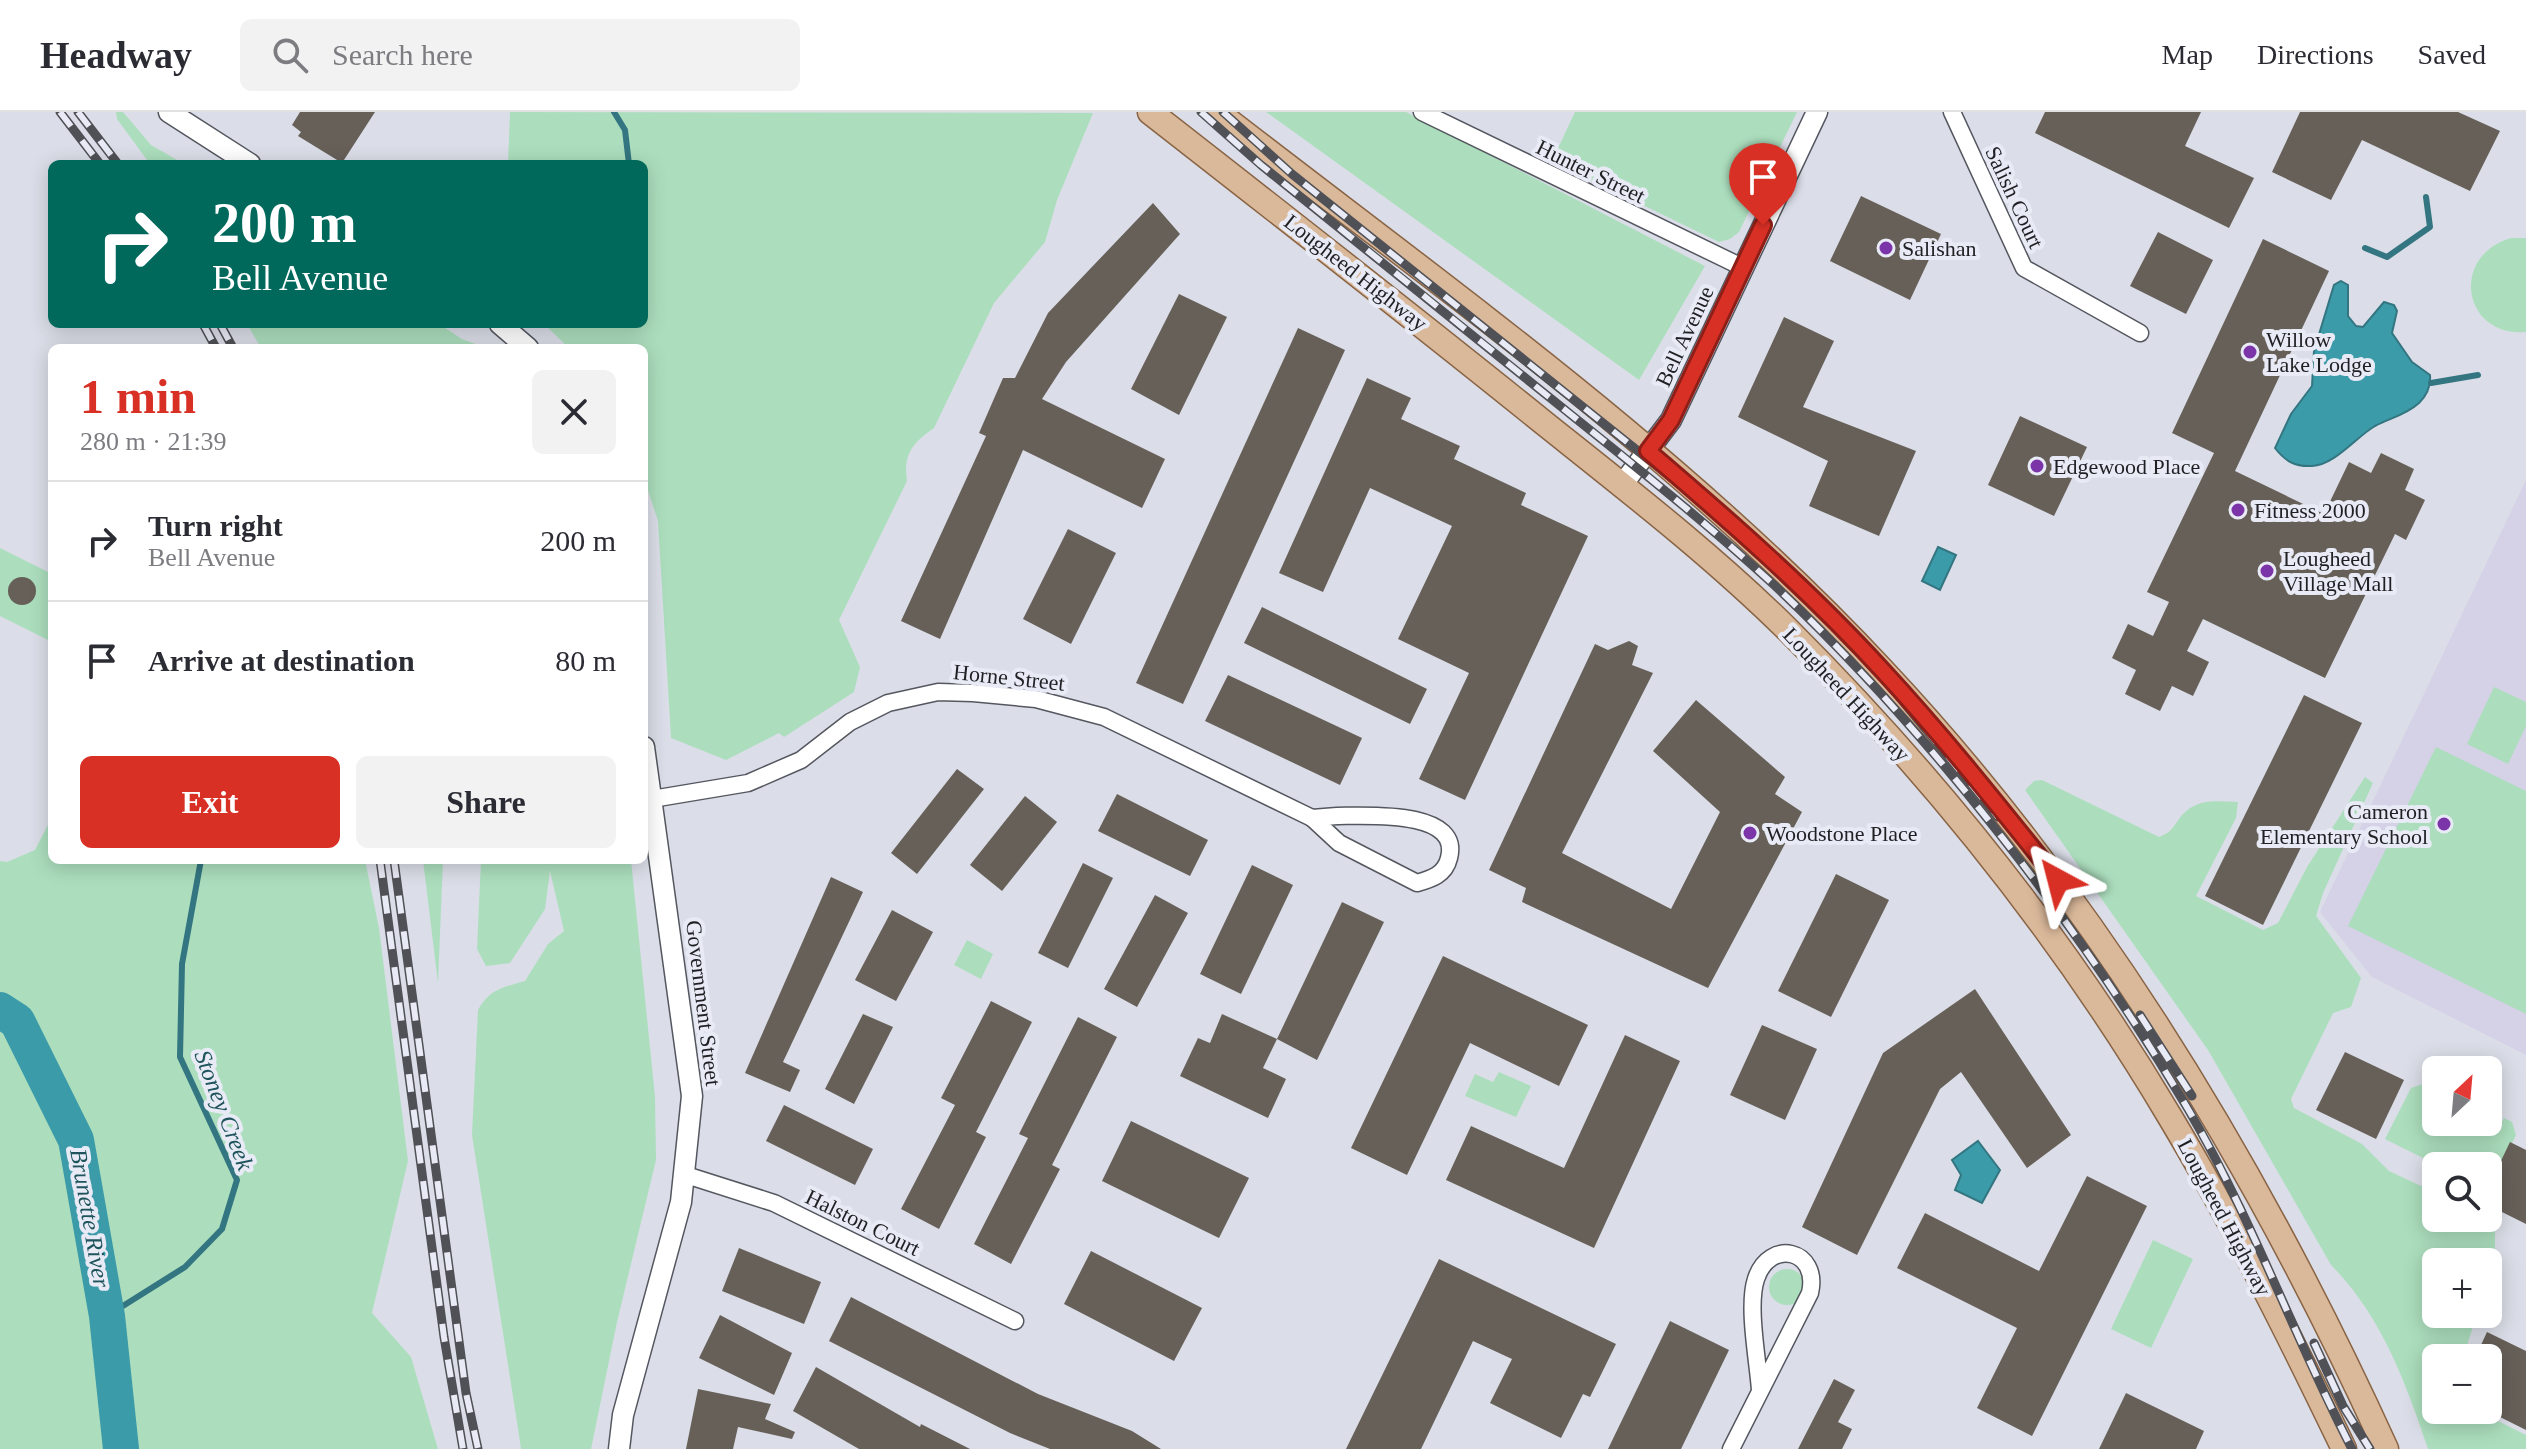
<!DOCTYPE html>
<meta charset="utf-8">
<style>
:root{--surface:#fff;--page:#f2f2f3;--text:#2b2b33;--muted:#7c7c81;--line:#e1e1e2;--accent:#d93025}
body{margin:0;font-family:"Times New Roman",serif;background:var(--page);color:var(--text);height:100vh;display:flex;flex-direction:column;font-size:30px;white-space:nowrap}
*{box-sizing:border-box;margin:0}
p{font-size:26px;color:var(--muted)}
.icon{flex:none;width:44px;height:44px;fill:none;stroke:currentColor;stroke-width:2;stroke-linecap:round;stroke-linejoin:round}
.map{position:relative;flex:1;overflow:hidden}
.sheet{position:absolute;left:48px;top:232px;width:600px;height:520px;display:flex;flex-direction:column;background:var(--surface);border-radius:12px;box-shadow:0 4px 20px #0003}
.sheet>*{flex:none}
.banner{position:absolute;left:48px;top:48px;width:600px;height:168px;border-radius:12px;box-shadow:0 4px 20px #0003;background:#00695c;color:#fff;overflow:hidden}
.needle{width:52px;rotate:26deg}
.controls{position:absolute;left:2422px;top:944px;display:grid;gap:16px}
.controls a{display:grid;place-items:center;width:80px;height:80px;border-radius:12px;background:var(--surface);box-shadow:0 4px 20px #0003;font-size:40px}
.pin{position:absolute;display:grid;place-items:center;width:68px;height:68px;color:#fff;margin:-82px -34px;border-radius:50% 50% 50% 0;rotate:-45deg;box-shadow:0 0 8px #0007}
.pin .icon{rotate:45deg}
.me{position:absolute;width:88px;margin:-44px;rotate:322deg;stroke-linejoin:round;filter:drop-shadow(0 0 6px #0008)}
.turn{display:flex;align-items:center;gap:28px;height:168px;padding:0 32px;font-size:36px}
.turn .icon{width:104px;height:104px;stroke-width:2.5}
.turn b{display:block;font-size:56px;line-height:68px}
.round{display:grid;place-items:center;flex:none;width:84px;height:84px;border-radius:12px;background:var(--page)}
.headline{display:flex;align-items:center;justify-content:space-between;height:136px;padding:0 32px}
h1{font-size:48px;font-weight:800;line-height:60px;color:var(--accent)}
.button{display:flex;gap:16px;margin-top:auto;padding:16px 32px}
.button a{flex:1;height:92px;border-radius:12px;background:var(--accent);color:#fff;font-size:32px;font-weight:800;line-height:92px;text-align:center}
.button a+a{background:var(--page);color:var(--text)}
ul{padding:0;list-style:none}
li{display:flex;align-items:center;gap:24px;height:120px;padding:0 32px;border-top:2px solid var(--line)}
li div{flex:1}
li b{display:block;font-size:30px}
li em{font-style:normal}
header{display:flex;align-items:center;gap:48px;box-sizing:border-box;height:112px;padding:0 40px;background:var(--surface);border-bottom:2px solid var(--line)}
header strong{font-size:38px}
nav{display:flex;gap:44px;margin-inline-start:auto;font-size:28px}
.search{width:560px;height:72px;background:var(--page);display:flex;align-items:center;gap:20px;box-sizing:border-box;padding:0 28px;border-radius:12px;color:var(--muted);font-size:30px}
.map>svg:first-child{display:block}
</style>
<header>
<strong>Headway</strong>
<div class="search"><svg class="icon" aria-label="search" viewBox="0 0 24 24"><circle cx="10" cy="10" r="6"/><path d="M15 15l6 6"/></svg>Search here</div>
<nav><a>Map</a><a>Directions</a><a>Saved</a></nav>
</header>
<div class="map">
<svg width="2526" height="1337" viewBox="0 0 2526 1337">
<rect width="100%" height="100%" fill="#dbdee8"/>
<path fill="#d5d1e7" d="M2526,368V943L2372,865L2320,800Z"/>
<g fill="#acdebd">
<path d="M116,0H123L151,33L184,52H150L117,7Z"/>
<path d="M510,0L1093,1L1057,88L1045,130L994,191L934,316C912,331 903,343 907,369L839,508L860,555L854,580L784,625L779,621L726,648L671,626L658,409L644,366V236H569L544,212H644V52H508Z"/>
<path d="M1266,0H1406L1705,154L1639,268Z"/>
<path d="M1575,0H1797L1739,120L1730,127L1719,130L1552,49Z"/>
<path d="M2511,126H2526V220C2463,226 2449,144 2511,126Z"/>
<path d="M247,212H439L462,227L486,236H261Z"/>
<path d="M0,436L52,462V530L0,504Z"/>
<path d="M2494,575L2526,590V614L2508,652L2467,632Z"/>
<path d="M2436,635L2526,679V902L2348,814Z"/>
<path d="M2365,665L2373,671L2323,781L2316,804L2361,866L2351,895L2333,901L2291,987L2294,996L2362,1032L2389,1059L2436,1081V1106H2487L2495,1115V1145L2488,1161V1150H2436V1202H2477L2463,1246H2436V1298H2476L2526,1323V1337H2428C2406,1271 2381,1203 2331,1153L2208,938L2025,678L2034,669L2042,668L2159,725C2173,720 2173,714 2182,703C2197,686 2218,689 2238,690L2236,706L2196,784L2263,818L2278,811L2307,755Z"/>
<path d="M52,705V748H365L379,816L408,1049L372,1201L411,1245L438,1337H0V749L7,750L35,738Z"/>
<path d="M423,748H443L438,871Z"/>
<path d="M481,748H631L655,985L656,1048L617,1210L591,1337H521L519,1323L472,1023L478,898C489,877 504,875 525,869L548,832L564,819L550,759L545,797L510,851L486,854L477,837Z"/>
<path d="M967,828L993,842L981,867L954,853Z"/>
<path d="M1499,960L1531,974L1516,1005L1465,984L1475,962L1493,970Z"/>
<path d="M2435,968L2428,986L2436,990V1010H2477L2496,1020L2504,1006L2512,1010L2516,1023L2488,1080V1054H2436V1071L2428,1067L2435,1052L2385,1027L2411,976Z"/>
<path d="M2153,1128L2193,1147L2151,1236L2111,1217Z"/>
<circle cx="1787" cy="1175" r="18"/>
</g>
<g fill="#3c9ba9" stroke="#337681" stroke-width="2">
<path d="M2341,169L2348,173V204L2356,214L2363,215L2384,190L2394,193L2397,199L2392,221L2412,250L2430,263C2431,274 2427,283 2419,291C2406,303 2390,306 2375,314C2356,325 2335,353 2312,354C2295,355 2285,349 2275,336L2291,302L2312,274L2314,239L2334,173Z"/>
<path d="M1938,435L1956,443L1940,478L1922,469Z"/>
<path d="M1978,1029L2000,1058L1982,1091L1955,1078L1961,1063L1952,1048Z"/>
</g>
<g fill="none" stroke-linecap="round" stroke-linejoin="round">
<g stroke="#337681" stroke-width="6">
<path d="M614,0L625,18L629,52"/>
<path d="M2365,136L2387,145L2430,115L2426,85"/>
<path d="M2431,271L2478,263"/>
<path d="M107,1204L185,1155L222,1117L237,1068L180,945L182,852L201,748"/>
</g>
<path stroke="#3c9ba9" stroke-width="36" d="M0,898L17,909L76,1028L107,1204L121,1337"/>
</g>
<g fill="#676059">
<path d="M300,0H375L342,51L298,24L301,20L292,13Z"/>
<path d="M2045,0H2201L2185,34L2254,66L2229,116L2035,21Z"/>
<path d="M2300,0H2458L2500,19L2470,79L2362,28L2331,88L2272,60Z"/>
<path d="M1861,84L1941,122L1910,188L1830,149Z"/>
<path d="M1153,91L1180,122L1066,250L1042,287L1165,347L1142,396L1023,338L940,527L901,509L986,324L979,321L1003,266H1015L1048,201Z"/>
<path d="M2158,120L2213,148L2186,202L2130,174Z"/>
<path d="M2263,127L2329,159L2235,359L2324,402L2349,350L2371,361L2381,341L2414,357L2405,378L2425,388L2406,428L2395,422L2325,566L2203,507L2187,539L2209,550L2193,584L2172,574L2160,599L2125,582L2136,558L2112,546L2128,512L2153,524L2169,490L2147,480L2214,341L2172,321Z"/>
<path d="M1179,182L1227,205L1179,303L1131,277Z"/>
<path d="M1784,205L1834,229L1803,295L1916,339L1879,424L1809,394L1828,349L1738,305Z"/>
<path d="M1298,216L1345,238L1183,592L1136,571Z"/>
<path d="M1367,266L1411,286L1401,307L1460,334L1454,347L1526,381L1521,393L1588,424L1465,688L1419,667L1469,561L1398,527L1452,414L1370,376L1323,480L1279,461Z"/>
<path d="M2020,304L2087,335L2054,404L1988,373Z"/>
<path d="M1068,417L1116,441L1071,532L1023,507Z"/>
<circle cx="22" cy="479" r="14"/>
<path d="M1262,495L1427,577L1410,612L1244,531Z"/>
<path d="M1629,529L1638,534L1632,553L1653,561L1562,741L1671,797L1720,700L1653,639L1696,588L1785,665L1775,682L1802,700L1708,876L1522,790L1526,776L1489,758L1595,532L1608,538Z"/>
<path d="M1228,563L1362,626L1340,673L1205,609Z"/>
<path d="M2304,583L2362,611L2263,813L2205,784Z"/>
<path d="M957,657L984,677L917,762L891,741Z"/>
<path d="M1117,682L1208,728L1190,764L1098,719Z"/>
<path d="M1025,684L1057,710L1002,779L970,753Z"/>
<path d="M1083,751L1113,766L1068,856L1038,841Z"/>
<path d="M1252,753L1293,773L1241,882L1200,862Z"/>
<path d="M1836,762L1889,788L1831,905L1778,879Z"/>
<path d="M831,765L863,780L783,950L800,958L790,980L745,961Z"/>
<path d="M1155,783L1188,801L1137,895L1104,877Z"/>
<path d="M1342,790L1384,810L1317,948L1277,927Z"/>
<path d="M892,798L933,820L896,889L855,868Z"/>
<path d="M1443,844L1588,913L1559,974L1470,931L1407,1063L1351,1036Z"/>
<path d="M1975,877L2071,1023L2027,1056L1961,960L1940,977L1857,1143L1802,1115L1883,941Z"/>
<path d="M991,889L1032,910L976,1020L986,1025L939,1117L901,1097L955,993L941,986Z"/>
<path d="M863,902L893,915L854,992L825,977Z"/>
<path d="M1222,902L1277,927L1263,956L1286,967L1268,1006L1180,964L1198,926L1210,931Z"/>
<path d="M1078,905L1117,925L1052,1053L1060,1057L1011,1152L974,1132L1028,1026L1019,1022Z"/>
<path d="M1762,913L1817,937L1785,1008L1730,983Z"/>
<path d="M1625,923L1680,949L1594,1136L1446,1068L1471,1014L1564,1056Z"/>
<path d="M2345,940L2404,968L2376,1027L2316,998Z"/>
<path d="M784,993L873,1037L855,1073L766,1029Z"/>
<path d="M1131,1009L1249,1066L1219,1126L1102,1069Z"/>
<path d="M2510,1030L2526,1038V1112L2488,1093V1076Z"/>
<path d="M2087,1064L2147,1094L2032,1324L1977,1296L2017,1216L1897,1156L1925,1101L2039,1159Z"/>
<path d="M739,1136L821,1170L804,1212L722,1179Z"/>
<path d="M1091,1139L1202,1196L1174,1249L1064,1192Z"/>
<path d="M1439,1147L1616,1232L1590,1285L1583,1282L1561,1326L1490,1291L1512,1247L1473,1229L1421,1337H1346Z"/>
<path d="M851,1185L1038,1282L1132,1319L1161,1337H1050L1010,1321L829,1229Z"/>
<path d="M720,1203L792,1241L774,1283L699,1246Z"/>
<path d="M1670,1209L1729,1238L1681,1337H1608Z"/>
<path d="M2487,1220L2526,1239V1318L2488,1299V1246H2475Z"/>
<path d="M816,1255L920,1315L921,1312L970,1337H859L793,1299Z"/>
<path d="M1834,1267L1855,1278L1838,1310L1852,1317L1842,1337H1798Z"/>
<path d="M698,1277L771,1292L765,1307L795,1320L792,1327L738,1315L733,1337H686Z"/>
<path d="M2126,1281L2204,1319L2196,1337H2099Z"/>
</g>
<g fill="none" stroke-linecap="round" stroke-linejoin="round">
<defs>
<g id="minor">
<path d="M1422,0L1742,155"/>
<path d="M1952,0L2024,156L2140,221"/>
<path d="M652,687L748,671L801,648L850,610L888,591L938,580L973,581L1036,587L1104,605L1312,706"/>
<path d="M1337,704C1364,704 1462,697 1449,746C1445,763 1431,767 1417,771L1339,731L1312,706Z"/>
<path d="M686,1063L774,1091L1015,1209"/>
<path d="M1731,1337L1810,1181C1820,1137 1769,1126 1756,1167C1747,1194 1758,1249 1760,1278"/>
</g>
<g id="tertiary">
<path d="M169,0L250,52"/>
<path d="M500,212L528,236"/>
<path d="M1622,373L1671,308L1817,0"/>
<path d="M619,1337L623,1303L681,1090L692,984L644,635"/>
</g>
<g id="primary">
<path d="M1150,0C1282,103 1414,206 1544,311C1628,378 1712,443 1788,518C1934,664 2065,828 2170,1005C2234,1112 2290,1225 2344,1337"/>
<path d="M1217,0C1445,177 1685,346 1882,558C2095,785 2257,1054 2386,1337"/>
</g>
</defs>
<use href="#minor" stroke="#54575f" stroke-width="19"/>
<use href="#tertiary" stroke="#54575f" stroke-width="23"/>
<use href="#primary" stroke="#896444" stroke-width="27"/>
<use href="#minor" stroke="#fff" stroke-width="16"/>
<use href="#tertiary" stroke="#fff" stroke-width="20"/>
<use href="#primary" stroke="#dab89a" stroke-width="24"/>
<defs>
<g id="rail">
<path d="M60,0L100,52"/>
<path d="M78,0L118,52"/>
<path d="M1201,0L1261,53C1357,130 1453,207 1549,285C1625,346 1701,406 1773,472C1928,617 2080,814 2188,997C2252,1106 2294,1225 2352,1337"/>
<path d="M1223,0L1292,62L1718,403L1815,495L1886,569L1998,705"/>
<path d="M203,212L216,236"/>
<path d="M220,212L233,236"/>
<path d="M380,748L444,1225L463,1337"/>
<path d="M394,748L466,1281L478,1337"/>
<path d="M2140,903L2192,984"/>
<path d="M2314,1231L2343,1294L2370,1337"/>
</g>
</defs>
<use href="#rail" stroke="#4f5156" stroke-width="9"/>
<use href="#rail" stroke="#e8ebf5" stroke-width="6" stroke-dasharray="18" stroke-linecap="butt"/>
</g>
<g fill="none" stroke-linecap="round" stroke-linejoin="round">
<defs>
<path id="route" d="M1763,113L1671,308L1648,339C1729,408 1811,480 1883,559C1945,626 2001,697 2058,768"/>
</defs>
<use href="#route" stroke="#8d1f18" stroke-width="20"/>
<use href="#route" stroke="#d93025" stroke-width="14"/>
</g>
<g fill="#7c35a9" stroke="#e8ebf5" stroke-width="3">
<circle cx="1886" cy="136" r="8"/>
<circle cx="2250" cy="240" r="8"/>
<circle cx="2037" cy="354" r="8"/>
<circle cx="2238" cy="398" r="8"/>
<circle cx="2267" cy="459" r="8"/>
<circle cx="2444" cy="712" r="8"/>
<circle cx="1750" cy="721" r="8"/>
</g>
<g text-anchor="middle" stroke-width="8" stroke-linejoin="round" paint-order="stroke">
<g font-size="22" fill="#1f2024" stroke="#e8ebf5">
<text transform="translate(1591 59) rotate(26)" y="8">Hunter Street</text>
<text transform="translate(2015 85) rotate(65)" y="8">Salish Court</text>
<text transform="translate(1356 160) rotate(38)" y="8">Lougheed Highway</text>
<text transform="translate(1684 224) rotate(-65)" y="8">Bell Avenue</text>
<text transform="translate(1009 565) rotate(6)" y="8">Horne Street</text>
<text transform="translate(1847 582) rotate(47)" y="8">Lougheed Highway</text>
<text transform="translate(704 891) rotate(83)" y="8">Government Street</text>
<text transform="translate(2225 1105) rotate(62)" y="8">Lougheed Highway</text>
<text transform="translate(863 1110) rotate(26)" y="8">Halston Court</text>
</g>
<g font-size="22" fill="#1f2024" stroke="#e8ebf5" text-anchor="start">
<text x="1902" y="144">Salishan</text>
<text x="2266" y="235">Willow<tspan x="2266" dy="25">Lake Lodge</tspan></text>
<text x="2053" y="362">Edgewood Place</text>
<text x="2254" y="406">Fitness 2000</text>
<text x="2283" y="454">Lougheed<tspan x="2283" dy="25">Village Mall</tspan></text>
<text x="2428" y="707" text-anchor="end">Cameron<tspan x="2428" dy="25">Elementary School</tspan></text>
<text x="1766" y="729">Woodstone Place</text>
</g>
<g font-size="24" font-style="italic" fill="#1f545c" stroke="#e8ebf5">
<text transform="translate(224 998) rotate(69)" y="8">Stoney Creek</text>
<text transform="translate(90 1106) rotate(80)" y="8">Brunette River</text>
</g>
</g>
</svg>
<div class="controls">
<a><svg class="needle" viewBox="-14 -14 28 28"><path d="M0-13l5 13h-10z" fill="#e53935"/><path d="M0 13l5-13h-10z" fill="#7c7c81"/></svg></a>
<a><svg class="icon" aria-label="search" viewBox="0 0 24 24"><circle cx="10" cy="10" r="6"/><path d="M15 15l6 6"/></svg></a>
<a>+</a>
<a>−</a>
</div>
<div class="pin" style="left:1763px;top:113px;background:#d93025"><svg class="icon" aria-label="arrive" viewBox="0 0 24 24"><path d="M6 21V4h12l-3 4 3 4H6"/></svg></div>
<svg class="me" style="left:2058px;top:768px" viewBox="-20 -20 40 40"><path d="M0-17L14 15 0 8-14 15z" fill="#d93025" stroke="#fff" stroke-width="4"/></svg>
<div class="banner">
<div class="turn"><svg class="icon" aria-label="right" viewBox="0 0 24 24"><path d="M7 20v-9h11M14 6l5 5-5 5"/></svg><div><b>200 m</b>Bell Avenue</div></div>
</div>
<section class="sheet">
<div class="headline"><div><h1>1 min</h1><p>280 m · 21:39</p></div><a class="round"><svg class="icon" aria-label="close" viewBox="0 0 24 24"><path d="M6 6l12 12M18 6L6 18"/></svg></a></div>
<ul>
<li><svg class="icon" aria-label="right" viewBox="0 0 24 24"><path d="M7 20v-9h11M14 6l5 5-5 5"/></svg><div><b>Turn right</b><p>Bell Avenue</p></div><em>200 m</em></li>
<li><svg class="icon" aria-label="arrive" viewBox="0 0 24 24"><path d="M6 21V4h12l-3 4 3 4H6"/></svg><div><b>Arrive at destination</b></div><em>80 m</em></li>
</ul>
<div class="button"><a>Exit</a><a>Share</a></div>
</section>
</div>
